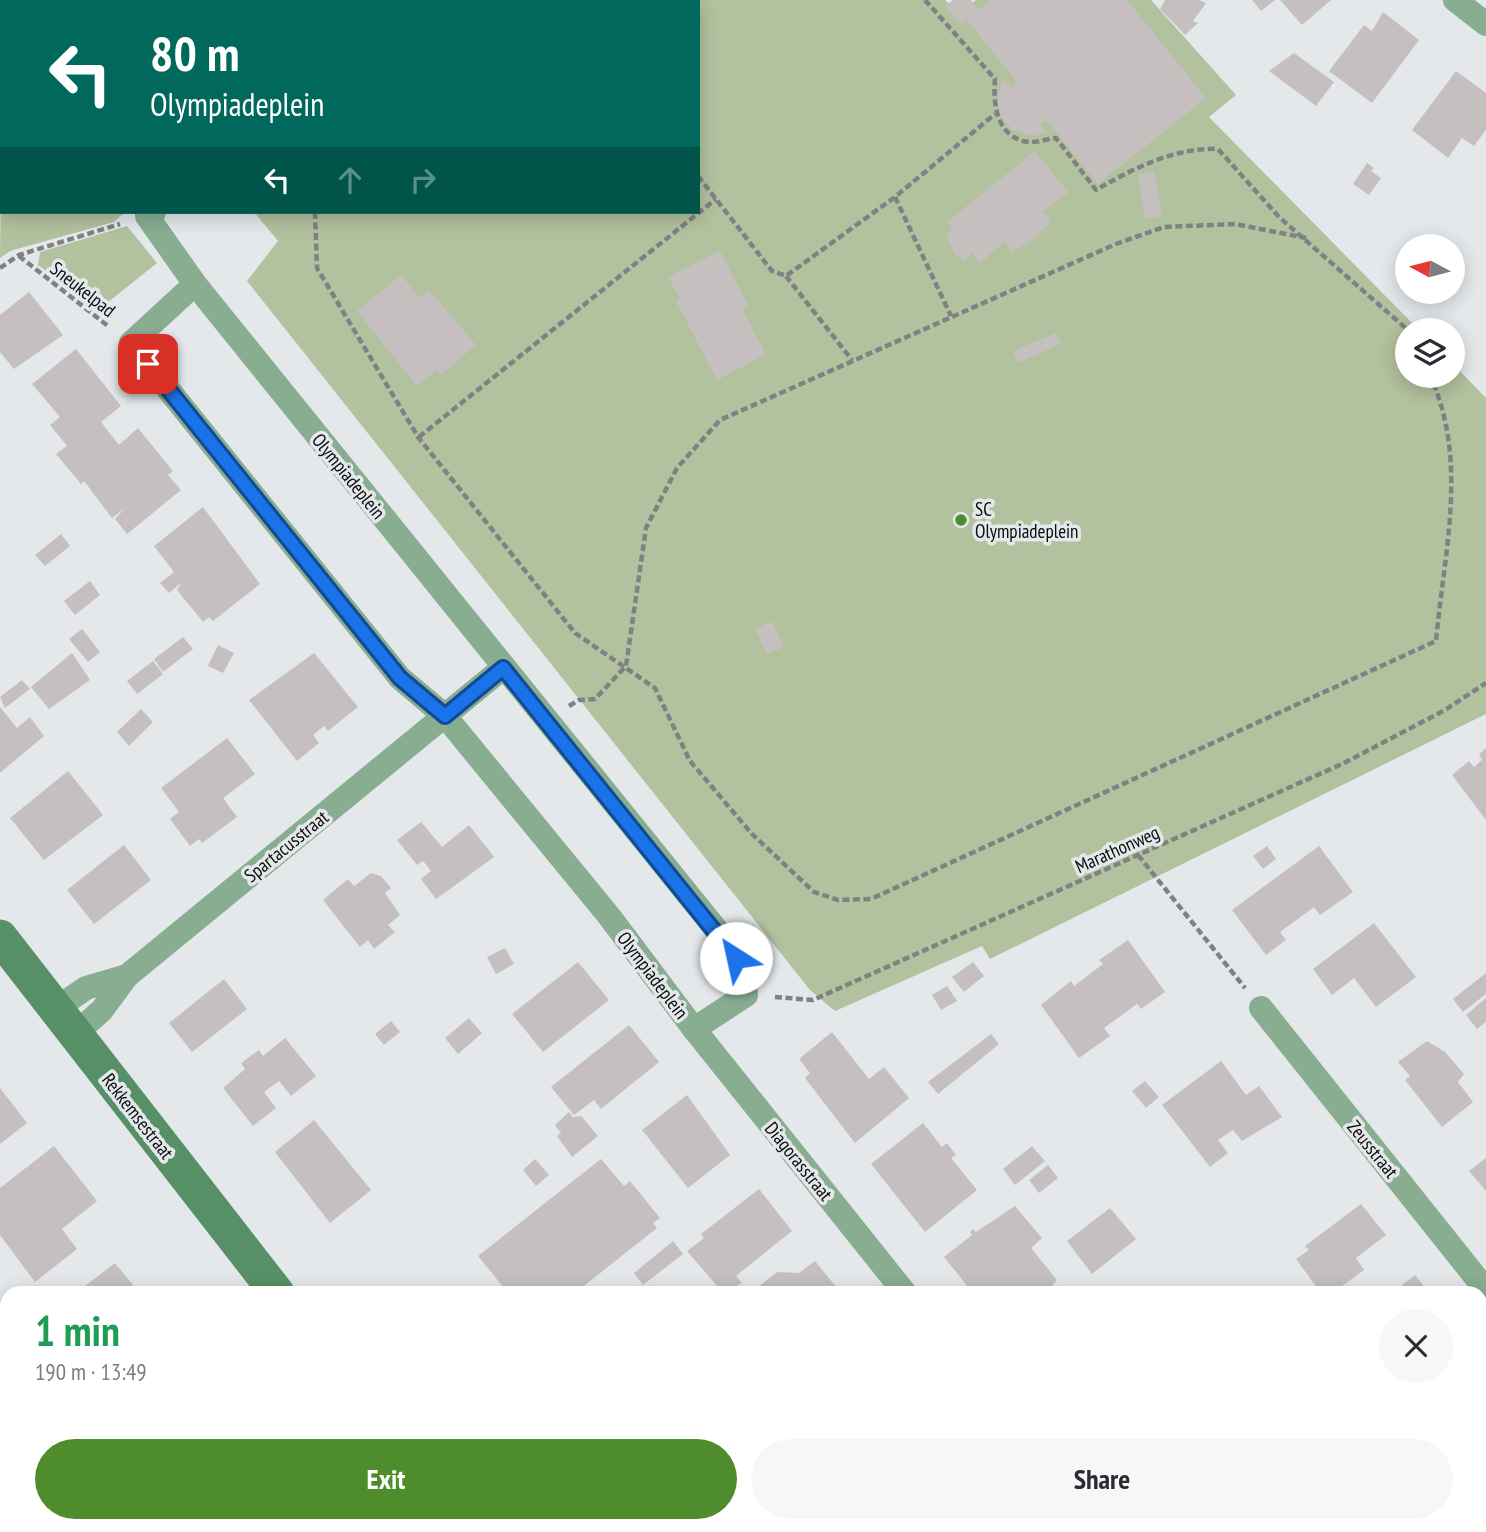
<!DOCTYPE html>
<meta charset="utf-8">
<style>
:root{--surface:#fff;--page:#f7f7f7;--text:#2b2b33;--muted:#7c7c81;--accent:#4f8c2c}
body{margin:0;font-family:"PT Sans Narrow",sans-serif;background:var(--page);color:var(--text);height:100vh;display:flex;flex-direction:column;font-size:26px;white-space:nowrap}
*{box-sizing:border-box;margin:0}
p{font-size:23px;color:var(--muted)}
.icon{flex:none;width:38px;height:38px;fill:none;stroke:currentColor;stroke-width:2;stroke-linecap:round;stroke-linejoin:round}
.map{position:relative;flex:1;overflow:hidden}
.side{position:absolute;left:0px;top:1286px;width:1488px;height:247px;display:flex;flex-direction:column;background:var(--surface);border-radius:21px 21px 0 0;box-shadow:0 4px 18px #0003}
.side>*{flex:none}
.top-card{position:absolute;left:0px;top:0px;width:700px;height:214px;box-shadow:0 4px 18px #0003;background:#00695c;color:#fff;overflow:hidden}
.needle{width:46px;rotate:277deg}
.tools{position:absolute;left:1395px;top:234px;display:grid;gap:14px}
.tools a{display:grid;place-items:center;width:70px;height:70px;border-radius:50%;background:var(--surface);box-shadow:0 4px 18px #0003;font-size:35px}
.pin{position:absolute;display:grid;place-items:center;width:60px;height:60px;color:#fff;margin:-30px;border-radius:14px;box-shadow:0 4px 10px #0006}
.me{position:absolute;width:77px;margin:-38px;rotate:325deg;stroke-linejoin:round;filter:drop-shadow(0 0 5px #0008)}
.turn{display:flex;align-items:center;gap:24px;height:147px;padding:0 35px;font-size:32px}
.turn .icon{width:91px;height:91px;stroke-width:2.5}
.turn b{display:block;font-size:49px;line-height:60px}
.lanes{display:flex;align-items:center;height:66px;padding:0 35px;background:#0003;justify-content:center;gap:35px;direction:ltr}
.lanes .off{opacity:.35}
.round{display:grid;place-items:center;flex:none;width:74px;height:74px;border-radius:37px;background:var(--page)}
.summary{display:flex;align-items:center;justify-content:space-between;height:119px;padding:0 35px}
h1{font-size:42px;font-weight:600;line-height:52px;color:#1e9e55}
.action{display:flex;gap:14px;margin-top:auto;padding:14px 35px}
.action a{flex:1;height:80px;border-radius:42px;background:var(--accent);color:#fff;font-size:28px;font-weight:600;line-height:80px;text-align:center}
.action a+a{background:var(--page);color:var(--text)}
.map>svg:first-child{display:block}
</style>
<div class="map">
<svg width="1486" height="1532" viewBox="0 0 1486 1532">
<rect width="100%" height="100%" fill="#e5e8eb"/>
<g fill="#b2c19e">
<path d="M313,0H945L958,14L976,0H1151L1236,95L1209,117L1420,331H1407V376H1452L1453,364L1486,398V714L990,959L982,946L835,1011L810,990L247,281L278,241L254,212H698V2H310Z"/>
<path d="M2,91V212H125L114,222L10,251L0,258Z"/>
<path d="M127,226L157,263L107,303L101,294L85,290L80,295L38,265L40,252Z"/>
</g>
<g fill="#c5c0bf">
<path d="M953,0H971L979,10L991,0H1127L1206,98L1098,184L1046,120L1040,125L1048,133L1032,136L1013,130L1000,116L997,97L1003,79L1011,88L1017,82L966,19L960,24L945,6Z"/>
<path d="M1165,0H1199L1206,3L1193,21L1198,23L1185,35L1160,9Z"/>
<path d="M1252,0H1275L1261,11Z"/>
<path d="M1280,0H1331L1302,25Z"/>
<path d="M1383,12L1419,40L1372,103L1329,71L1364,25L1372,31Z"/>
<path d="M1294,53L1334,82L1316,106L1269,71Z"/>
<path d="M1456,71L1486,93V130L1474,146L1462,138L1448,158L1412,130Z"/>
<path d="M1035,151L1068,192L1043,212L1051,221L1033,240L1012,252L1004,242L980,263L972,253L964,261L955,255L946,236L952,229L947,222Z"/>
<path d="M1367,163L1374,168L1371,171L1381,178L1369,195L1353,184Z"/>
<path d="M1154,171L1162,216L1145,219L1138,174Z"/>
<path d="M720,251L748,305L742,309L766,354L717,380L676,301L680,299L668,277Z"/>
<path d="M401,275L420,298L429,290L476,345L441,375L437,370L417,386L357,311Z"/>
<path d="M29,292L63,335L14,369L0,352V315Z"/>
<path d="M1056,333L1061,344L1018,363L1013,351Z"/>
<path d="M76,349L121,406L101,422L119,445L138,428L173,471L168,475L181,490L127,534L115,519L124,509L112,518L84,481L81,484L56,454L67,446L50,425L60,417L32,384Z"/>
<path d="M203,507L260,584L213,621L209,617L203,622L177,590L182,582L169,593L160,583L174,572L154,546Z"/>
<path d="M61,534L70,546L45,566L35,555Z"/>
<path d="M90,581L100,595L75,615L64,601Z"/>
<path d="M772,621L784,647L767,654L755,629Z"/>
<path d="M82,629L100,652L88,662L69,639Z"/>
<path d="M183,637L193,649L163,672L154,659Z"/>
<path d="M218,645L234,653L223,673L208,666Z"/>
<path d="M72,653L90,680L49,709L31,687Z"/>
<path d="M314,653L358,707L328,731L324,726L313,735L319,743L297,761L249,700Z"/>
<path d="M153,661L163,674L137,694L127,681Z"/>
<path d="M22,680L30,689L5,708L0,697Z"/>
<path d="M0,707L17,728L30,717L44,736L0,773Z"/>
<path d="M141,709L153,722L129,746L117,732Z"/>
<path d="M227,738L255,774L223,798L237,817L202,843L199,839L190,846L170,819L179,812L161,788Z"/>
<path d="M1486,748V820L1452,775L1469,761L1474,767L1482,760L1479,754Z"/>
<path d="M68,771L103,815L44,860L10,818Z"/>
<path d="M421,822L442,847L469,825L494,857L436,899L421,879L431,871L423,861L417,865L397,840Z"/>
<path d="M124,845L151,880L94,924L67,890Z"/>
<path d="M1267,846L1276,859L1263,869L1253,856Z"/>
<path d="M1319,846L1353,892L1320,915L1314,907L1280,932L1286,940L1266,955L1232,910Z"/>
<path d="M371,873L381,876L391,888L385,893L400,915L388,925L395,932L374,949L368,940L360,947L323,900L348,879L354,886Z"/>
<path d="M1374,923L1416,977L1376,1007L1354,978L1332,995L1313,969Z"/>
<path d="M1128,940L1165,992L1141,1009L1137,1004L1104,1028L1110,1036L1079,1058L1041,1005L1071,981L1074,986L1103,964L1099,960Z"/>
<path d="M505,948L514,964L496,974L487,957Z"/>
<path d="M578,962L609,1000L543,1052L512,1014Z"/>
<path d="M973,962L984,976L964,992L952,977Z"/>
<path d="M1486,973V994L1463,1012L1453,999Z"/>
<path d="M224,979L247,1009L192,1052L169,1023Z"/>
<path d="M947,986L957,1001L941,1010L932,995Z"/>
<path d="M1486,998V1022L1477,1029L1466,1015Z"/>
<path d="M469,1018L482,1033L458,1054L445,1038Z"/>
<path d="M391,1021L400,1032L384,1045L375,1034Z"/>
<path d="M629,1025L659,1062L601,1109L594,1100L574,1115L551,1087Z"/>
<path d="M832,1032L869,1079L884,1067L909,1098L855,1143L805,1078L810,1073L799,1059Z"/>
<path d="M991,1034L999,1044L938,1094L928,1082Z"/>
<path d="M285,1038L316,1076L291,1096L279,1081L264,1092L276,1108L253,1126L223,1088L245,1069L241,1063L259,1050L263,1056Z"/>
<path d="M1427,1041L1445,1052L1464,1074L1458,1082L1473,1102L1442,1127L1405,1080L1410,1076L1398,1062Z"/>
<path d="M1221,1061L1246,1095L1259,1086L1282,1117L1242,1141L1233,1130L1218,1140L1228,1153L1210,1167L1162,1105Z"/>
<path d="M1145,1081L1159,1097L1146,1108L1132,1091Z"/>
<path d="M0,1088L27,1123L0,1144Z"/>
<path d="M687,1095L730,1155L688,1188L642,1130Z"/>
<path d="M569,1112L573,1117L581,1116L598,1136L572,1157L557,1136L561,1133L555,1125Z"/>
<path d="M314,1120L371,1190L330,1223L275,1152Z"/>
<path d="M923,1123L942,1147L947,1143L956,1155L951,1158L977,1190L925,1232L871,1164Z"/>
<path d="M54,1146L97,1201L62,1229L77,1249L35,1282L0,1235V1188Z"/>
<path d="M1032,1146L1045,1161L1015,1185L1003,1169Z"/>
<path d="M1486,1158V1191L1469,1171Z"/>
<path d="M535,1159L549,1175L536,1186L523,1170Z"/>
<path d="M601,1159L624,1186L630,1181L660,1218L653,1223L657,1228L575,1293H508L478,1256Z"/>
<path d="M1048,1165L1058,1178L1039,1193L1029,1180Z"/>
<path d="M759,1189L792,1231L736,1276L742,1283L723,1293L687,1251L704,1238L701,1234Z"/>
<path d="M1361,1204L1386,1235L1356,1258L1364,1270L1338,1289L1336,1287L1321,1293L1296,1259L1309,1250L1305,1246Z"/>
<path d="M1015,1206L1042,1238L1031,1248L1057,1280L1046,1293H973L944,1257L972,1235L970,1232L973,1229L976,1232Z"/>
<path d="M1110,1208L1136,1239L1092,1274L1067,1241Z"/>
<path d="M673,1241L683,1254L643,1285L634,1273Z"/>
<path d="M815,1261L841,1293H751L777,1272L799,1273Z"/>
<path d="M115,1263L133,1285L130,1287L135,1293H76Z"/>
<path d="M1415,1275L1429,1293H1392Z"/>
<path d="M1480,1360L1486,1368V1402L1480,1406Z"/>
<path d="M1486,1447V1487L1480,1480V1451Z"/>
<path d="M65,1526H154L159,1532H70Z"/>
<path d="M290,1526H346L338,1532H283Z"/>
<path d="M571,1526H647L653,1532H576Z"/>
<path d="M922,1526H998L991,1532H914Z"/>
<path d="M1180,1526H1219L1224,1532H1173Z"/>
<path d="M1351,1526H1397L1401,1532H1354Z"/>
</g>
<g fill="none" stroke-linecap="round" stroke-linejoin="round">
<g stroke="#7f8183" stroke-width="4.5" stroke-dasharray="7 3.5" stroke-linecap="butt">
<path d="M560,0L561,2"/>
<path d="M925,0L995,79C993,104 996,137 1028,142C1036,143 1047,139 1056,138L1096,190C1132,169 1175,147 1218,149L1279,217L1409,331"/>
<path d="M295,2L297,0"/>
<path d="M350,2L352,0"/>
<path d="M698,176L772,271L786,276L895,197L995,114"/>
<path d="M895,197L951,316"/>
<path d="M315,212L317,268L418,437L575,633L655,688L690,761L752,834L814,892L838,900L871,899L1436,641C1444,552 1469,460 1430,376"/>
<path d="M19,256L108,326"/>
<path d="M0,268L19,255L120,224"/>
<path d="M786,276L852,360"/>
<path d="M419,437L716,199"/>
<path d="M569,706L579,700L595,699L626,666L646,528L677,468L720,420L1116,244L1164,227L1235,224L1306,238"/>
<path d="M1138,855L1245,988"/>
<path d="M775,997L813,1000L1342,764L1445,710L1486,683"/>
</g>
<g stroke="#88ad91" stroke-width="24">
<path d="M1455,0L1486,24"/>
<path d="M0,72L2,70"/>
<path d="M154,212L147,216L195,284L728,944L744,971L746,995L694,1029L609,916L445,716L400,678L131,343L195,284"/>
<path d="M1261,1008L1486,1290"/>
<path d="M54,1010L86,988L127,976"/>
<path d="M694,1029L905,1293"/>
<path d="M74,1035L102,1010L127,976L503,668"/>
<path d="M1091,1526L1095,1532"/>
</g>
<g stroke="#579067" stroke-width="35">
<path d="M0,937L277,1293"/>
<path d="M460,1526L465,1532"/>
</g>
</g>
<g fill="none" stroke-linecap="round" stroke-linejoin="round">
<defs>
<path id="route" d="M148,364L400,678L445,716L503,668L736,958"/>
</defs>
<use href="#route" stroke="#114b97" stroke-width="18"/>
<use href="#route" stroke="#1a73e8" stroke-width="12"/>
</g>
<circle fill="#4f8c2c" stroke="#e5e8eb" stroke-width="2.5" cx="961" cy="520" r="7"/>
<g text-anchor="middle" stroke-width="7" stroke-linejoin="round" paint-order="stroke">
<g font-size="19" fill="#0a0b0c" stroke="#e5e8eb">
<text transform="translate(83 289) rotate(38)" y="7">Sneukelpad</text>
<text transform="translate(349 476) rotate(51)" y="7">Olympiadeplein</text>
<text transform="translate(286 846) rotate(-39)" y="7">Spartacusstraat</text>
<text transform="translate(1117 849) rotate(-24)" y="7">Marathonweg</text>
<text transform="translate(653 975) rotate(53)" y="7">Olympiadeplein</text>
<text transform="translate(138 1116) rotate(52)" y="7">Rekkemsestraat</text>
<text transform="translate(1373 1149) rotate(51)" y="7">Zeusstraat</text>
<text transform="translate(799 1161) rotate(51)" y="7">Diagorasstraat</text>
</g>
<g font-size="19" fill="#0a0b0c" stroke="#e5e8eb" text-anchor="start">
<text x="975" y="516">SC<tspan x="975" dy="22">Olympiadeplein</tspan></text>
</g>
</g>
</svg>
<div class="tools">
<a><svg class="needle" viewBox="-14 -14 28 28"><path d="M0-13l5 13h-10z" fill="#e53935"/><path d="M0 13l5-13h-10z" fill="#7c7c81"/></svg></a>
<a><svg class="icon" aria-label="layers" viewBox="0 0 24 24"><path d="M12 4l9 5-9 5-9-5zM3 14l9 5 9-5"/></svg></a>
</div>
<div class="pin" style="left:148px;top:364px;background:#d93025"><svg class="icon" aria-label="arrive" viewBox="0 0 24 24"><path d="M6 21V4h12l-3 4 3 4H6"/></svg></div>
<svg class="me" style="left:736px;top:958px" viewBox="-20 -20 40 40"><circle r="19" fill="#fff"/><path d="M0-13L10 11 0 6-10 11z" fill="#1a73e8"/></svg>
<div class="top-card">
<div class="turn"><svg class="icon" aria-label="left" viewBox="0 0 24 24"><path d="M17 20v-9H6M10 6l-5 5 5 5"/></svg><div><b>80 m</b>Olympiadeplein</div></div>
<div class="lanes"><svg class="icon" aria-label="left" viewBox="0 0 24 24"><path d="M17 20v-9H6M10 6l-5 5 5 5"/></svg><svg class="icon off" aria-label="ahead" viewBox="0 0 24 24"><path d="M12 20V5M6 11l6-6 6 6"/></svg><svg class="icon off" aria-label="right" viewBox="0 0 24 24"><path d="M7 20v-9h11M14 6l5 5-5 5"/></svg></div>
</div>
<section class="side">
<div class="summary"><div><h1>1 min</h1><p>190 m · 13:49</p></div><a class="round"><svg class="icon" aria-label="close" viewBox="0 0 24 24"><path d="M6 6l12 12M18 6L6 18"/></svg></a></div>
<div class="action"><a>Exit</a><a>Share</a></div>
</section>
</div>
